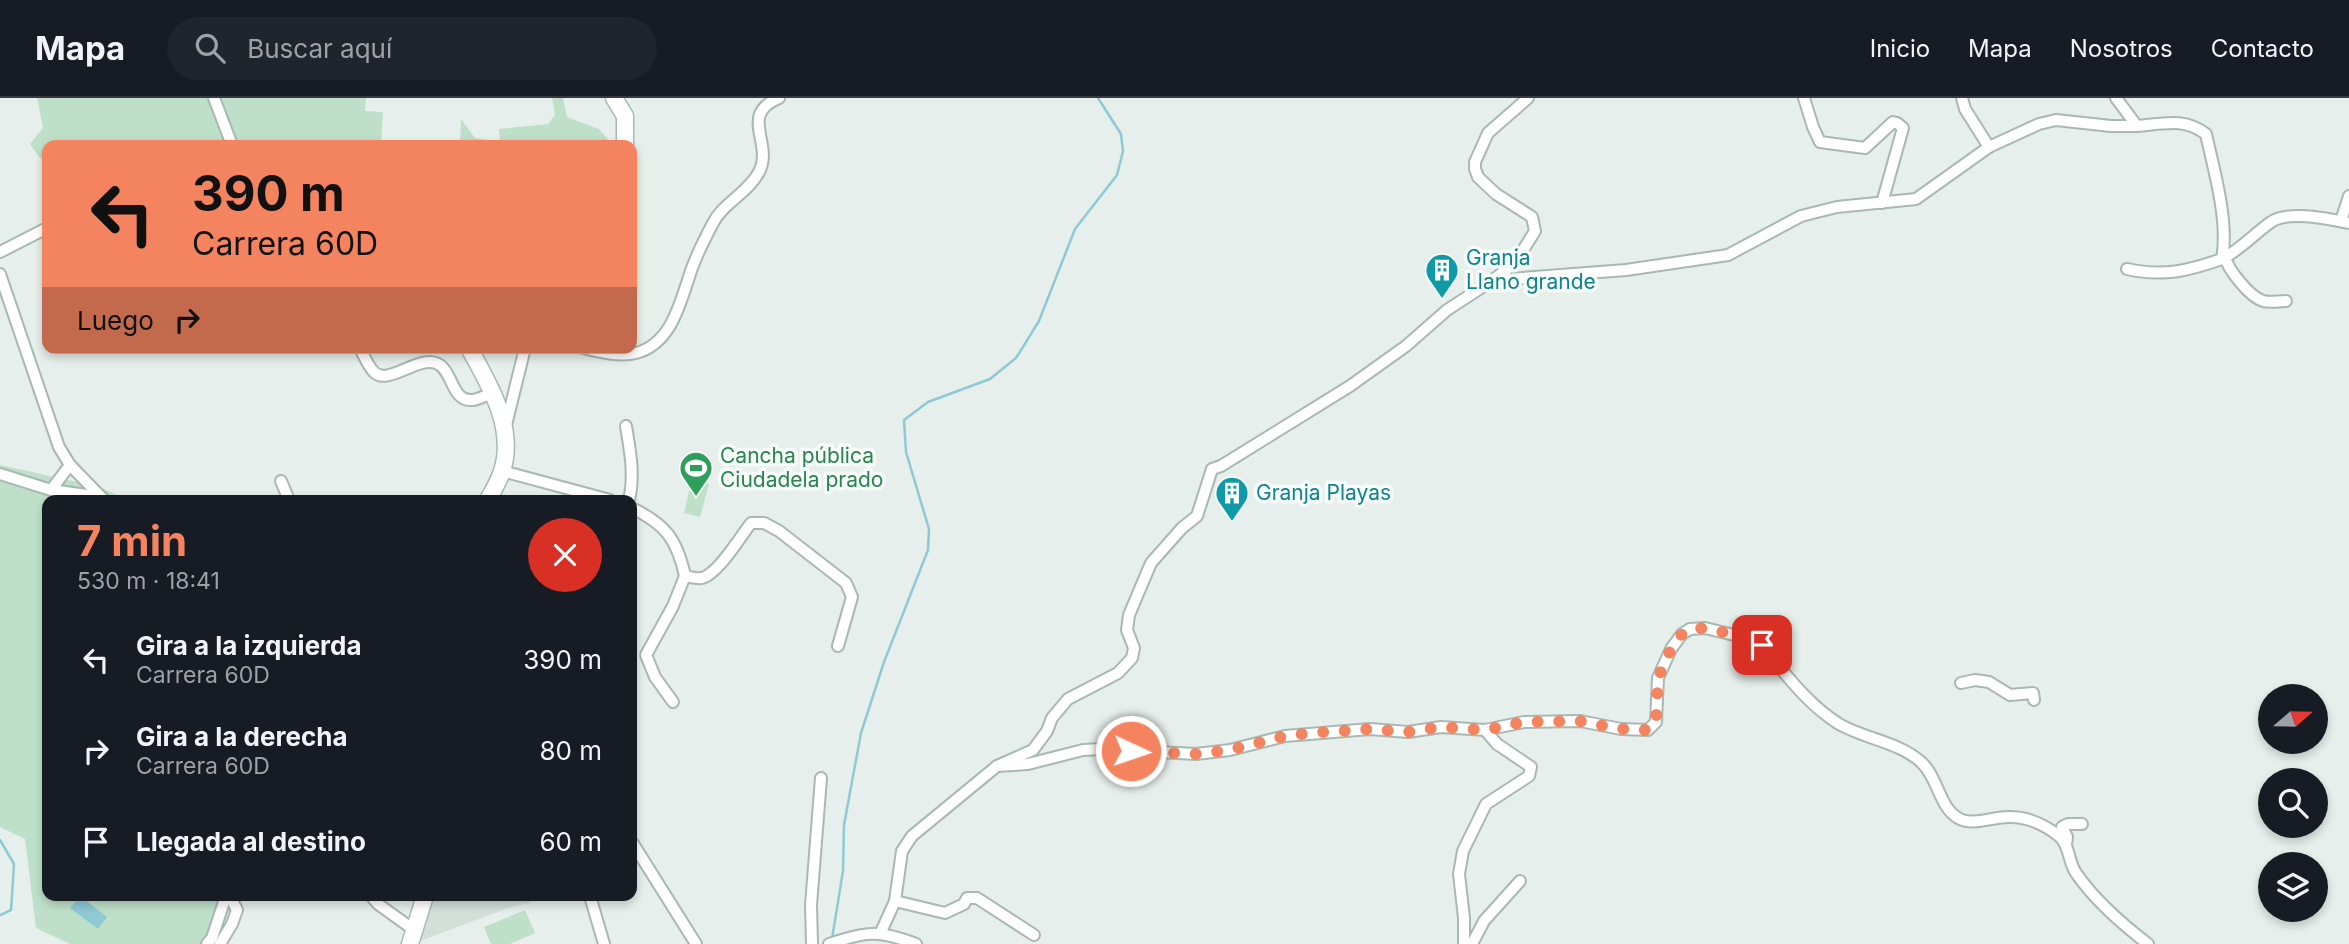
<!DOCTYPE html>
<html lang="es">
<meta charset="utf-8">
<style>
:root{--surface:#171b24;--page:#20242c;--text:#f1f3f6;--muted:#9ea1a6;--line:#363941;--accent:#f4845f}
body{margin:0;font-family:Inter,sans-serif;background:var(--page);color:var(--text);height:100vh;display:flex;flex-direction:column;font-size:26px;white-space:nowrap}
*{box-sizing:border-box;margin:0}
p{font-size:23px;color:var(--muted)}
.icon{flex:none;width:38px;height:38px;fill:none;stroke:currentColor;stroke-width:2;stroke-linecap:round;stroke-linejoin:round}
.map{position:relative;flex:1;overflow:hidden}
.sheet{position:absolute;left:42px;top:397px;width:595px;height:406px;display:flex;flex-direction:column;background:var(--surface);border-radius:14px;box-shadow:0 4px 10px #0003}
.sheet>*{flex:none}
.top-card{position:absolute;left:42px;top:42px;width:595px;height:214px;border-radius:14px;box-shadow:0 4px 10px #0003;background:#f4845f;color:#111;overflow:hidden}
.needle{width:46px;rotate:70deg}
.fabs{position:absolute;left:2258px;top:586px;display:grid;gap:14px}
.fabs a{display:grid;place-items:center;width:70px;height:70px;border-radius:50%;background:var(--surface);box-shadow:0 4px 10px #0003;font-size:35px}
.pin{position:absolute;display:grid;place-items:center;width:60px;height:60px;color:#fff;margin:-30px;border-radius:14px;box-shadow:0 4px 10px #0006}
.me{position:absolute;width:77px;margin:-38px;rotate:93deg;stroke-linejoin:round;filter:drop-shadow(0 0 5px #0008)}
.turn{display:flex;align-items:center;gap:24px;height:147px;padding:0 35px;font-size:32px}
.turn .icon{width:91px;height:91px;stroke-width:2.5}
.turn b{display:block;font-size:49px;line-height:60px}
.then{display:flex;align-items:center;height:66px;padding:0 35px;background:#0003;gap:14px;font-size:26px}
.round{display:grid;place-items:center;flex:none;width:74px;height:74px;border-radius:37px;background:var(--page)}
.overview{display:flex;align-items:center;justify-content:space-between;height:119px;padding:0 35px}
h1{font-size:42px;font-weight:700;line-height:52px;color:var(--accent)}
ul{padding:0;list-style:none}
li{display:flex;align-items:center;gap:21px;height:91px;padding:0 35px}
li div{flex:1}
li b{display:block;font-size:26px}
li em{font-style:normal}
header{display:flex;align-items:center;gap:42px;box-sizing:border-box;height:98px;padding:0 35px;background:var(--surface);border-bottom:2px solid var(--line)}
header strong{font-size:33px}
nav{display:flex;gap:38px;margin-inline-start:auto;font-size:24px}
.search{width:490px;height:63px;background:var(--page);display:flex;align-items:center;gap:18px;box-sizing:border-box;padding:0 24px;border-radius:38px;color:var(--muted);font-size:26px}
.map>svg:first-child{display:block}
</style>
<header>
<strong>Mapa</strong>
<div class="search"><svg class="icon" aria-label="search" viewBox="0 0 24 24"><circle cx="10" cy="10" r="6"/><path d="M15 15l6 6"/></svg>Buscar aquí</div>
<nav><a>Inicio</a><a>Mapa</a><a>Nosotros</a><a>Contacto</a></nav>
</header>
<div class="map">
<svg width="2349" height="846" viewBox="0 0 2349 846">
<rect width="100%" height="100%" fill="#e6efeb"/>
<path fill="#d4dfda" d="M431,798H539L529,805L514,808L417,844Z"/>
<g fill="#bfe0c8">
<path d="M37,0H366L365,13L383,14L381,47H47V65L40,60L30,46L43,30Z"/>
<path d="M552,0H563L567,19L599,31L611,45L620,47H460L461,21L475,40L500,44L499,31L548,26L555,17Z"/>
<path d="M0,367L100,389L127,402H47V798H229L219,837L202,846H70L36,830L25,741L0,729Z"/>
<path d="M692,381L709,386L700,419L684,415Z"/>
<path d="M525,812L535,835L510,846H491L484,829Z"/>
</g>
<path fill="#8ec9d4" d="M80,798L107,819L98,831L70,810Z"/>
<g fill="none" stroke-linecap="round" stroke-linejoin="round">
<g stroke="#8ec9d4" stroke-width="2.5">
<path d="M0,742L14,766L11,812L0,817"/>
<path d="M832,841L843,773L844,727L861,635L884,564L928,452L929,431L906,354L904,322L928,304L990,281L1016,260L1039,223L1075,131L1117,77L1123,53L1121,36L1098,0"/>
</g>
<defs>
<g id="street">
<path d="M214,0L232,47"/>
<path d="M1804,0L1813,29L1820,44L1865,50L1893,24L1897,25L1903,30L1882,105"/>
<path d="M1962,0L1965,11L1989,49"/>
<path d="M2137,28C2163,26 2184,19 2206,36C2214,73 2229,123 2222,161C2240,152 2254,136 2271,124C2289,112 2329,121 2349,125"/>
<path d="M2341,123L2349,98"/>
<path d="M0,154L47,130"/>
<path d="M2225,159C2228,172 2250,199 2263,203C2269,205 2279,203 2286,203"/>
<path d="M2127,171C2163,179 2188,173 2222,161"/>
<path d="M0,176L59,349L70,367L104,402"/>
<path d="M1496,182L1626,172L1728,157L1801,118L1837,109L1916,101L1989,49L2039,26L2056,22L2111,28H2137L2116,0"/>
<path d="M360,250C364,258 368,268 374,274C387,288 418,258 436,265C453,271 451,304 472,302C478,302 486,297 492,295"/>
<path d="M583,250C599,254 620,259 636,255C670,246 679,209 689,179C694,162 704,142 713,125C723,105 748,95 759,74C774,45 738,17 779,0"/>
<path d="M506,327L525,250"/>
<path d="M626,328C630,353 635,377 629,402"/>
<path d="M502,373L610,402"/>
<path d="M0,376L51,392L101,399"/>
<path d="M281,383L289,402"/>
<path d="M51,392L70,367"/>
<path d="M632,410C665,426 677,441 685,478"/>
<path d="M685,478C690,479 697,481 702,480C718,476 741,438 751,425H764L779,433L846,485L852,499L838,548"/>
<path d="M1961,585L1975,582L1989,584L2010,597L2033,595L2034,602"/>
<path d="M673,604L655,579L646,557L673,508L685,478"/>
<path d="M997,668L1028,666L1083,652L1103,651L1196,656L1230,652L1285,638L1370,631L1408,634L1441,629L1485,632L1524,624L1580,623L1621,631L1648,632L1656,624L1658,580L1671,551L1682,536L1690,531L1705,530L1755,542L1761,547C1785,575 1807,606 1839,626C1865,641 1899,644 1921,664C1938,679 1939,709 1958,720C1973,729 1994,718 2010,719C2028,719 2045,727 2059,738C2070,747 2068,764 2076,775C2095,803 2122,826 2148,846"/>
<path d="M632,744L696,846"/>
<path d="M2066,746L2067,739L2062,729L2068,726H2082"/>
<path d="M371,798L378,806L414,832"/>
<path d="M590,798L604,846"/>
<path d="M895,803L945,815L964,806L967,800H977L1034,837"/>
<path d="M881,834L895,803L902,753L912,738L997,668L1033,652L1047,633L1052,620L1068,601L1118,575L1132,560L1134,550L1127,532L1129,517L1151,465L1182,430L1197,418L1212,371L1221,368L1350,288L1406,248L1447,212L1493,182L1515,165L1535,133L1532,119L1496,96L1478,79L1475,71V64L1488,35L1528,0"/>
<path d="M207,846L212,840L226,798"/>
<path d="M220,846L232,826L237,812L230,798"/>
<path d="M812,846L811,807L821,680"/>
<path d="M829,846C866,833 879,832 916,846"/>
<path d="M1464,846V820L1459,776L1463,753L1486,706L1529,678L1531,669L1497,646L1485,632"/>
<path d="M1472,846L1484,823L1520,783"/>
</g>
<g id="secondary">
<path d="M614,0L625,18V47"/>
<path d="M469,250C489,286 516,330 502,373C499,383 493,393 488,402"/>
<path d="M410,846L425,798"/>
</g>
</defs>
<use href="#street" stroke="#a8b8b2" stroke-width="14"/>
<use href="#secondary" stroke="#a4bbb3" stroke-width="19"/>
<use href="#street" stroke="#fff" stroke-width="10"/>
<use href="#secondary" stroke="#fff" stroke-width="16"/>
</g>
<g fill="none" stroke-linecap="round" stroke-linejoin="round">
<path stroke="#f4845f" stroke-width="12" stroke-dasharray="0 21.6" d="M1131,653L1196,656L1230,652L1285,638L1310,635L1370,631L1408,634L1441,629L1485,632L1524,624L1580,623L1620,631L1648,632L1656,624L1658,580L1671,551L1682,536L1690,531L1705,530L1745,539L1762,547"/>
</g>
<defs>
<symbol id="building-pin" viewBox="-11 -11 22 30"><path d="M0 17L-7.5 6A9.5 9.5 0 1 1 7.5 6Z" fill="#0f9aa8" stroke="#f7fbf9"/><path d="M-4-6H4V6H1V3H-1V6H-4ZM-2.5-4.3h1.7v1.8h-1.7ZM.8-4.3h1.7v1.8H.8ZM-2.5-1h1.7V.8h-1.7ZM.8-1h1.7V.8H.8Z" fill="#fff"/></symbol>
<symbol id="stadium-pin" viewBox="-11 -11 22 30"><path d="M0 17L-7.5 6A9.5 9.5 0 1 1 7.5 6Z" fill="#2e9e5b" stroke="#f7fbf9"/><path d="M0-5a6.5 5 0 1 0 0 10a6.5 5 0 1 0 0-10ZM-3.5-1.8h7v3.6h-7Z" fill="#fff"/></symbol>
</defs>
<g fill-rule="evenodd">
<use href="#building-pin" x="1423" y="153" width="38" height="52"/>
<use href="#stadium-pin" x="677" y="351" width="38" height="52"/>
<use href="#building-pin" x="1213" y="376" width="38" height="52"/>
</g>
<g text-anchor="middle" stroke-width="7" stroke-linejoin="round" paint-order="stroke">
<g font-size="21" fill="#0d838f" stroke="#f7fbf9" text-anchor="start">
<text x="1466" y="167">Granja<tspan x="1466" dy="24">Llano grande</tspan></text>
<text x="1256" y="402">Granja Playas</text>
</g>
<g font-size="21" fill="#27864d" stroke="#f7fbf9" text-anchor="start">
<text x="720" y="365">Cancha pública<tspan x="720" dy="24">Ciudadela prado</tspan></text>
</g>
</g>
</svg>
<div class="fabs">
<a><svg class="needle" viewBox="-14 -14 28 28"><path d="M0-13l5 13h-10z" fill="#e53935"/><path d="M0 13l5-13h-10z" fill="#9ea1a6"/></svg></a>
<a><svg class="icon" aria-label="search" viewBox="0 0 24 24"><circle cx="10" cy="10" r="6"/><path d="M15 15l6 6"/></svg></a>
<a><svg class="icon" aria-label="layers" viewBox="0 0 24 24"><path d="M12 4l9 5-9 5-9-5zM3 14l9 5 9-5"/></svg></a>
</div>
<div class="pin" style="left:1762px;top:547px;background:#d93025"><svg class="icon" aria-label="arrive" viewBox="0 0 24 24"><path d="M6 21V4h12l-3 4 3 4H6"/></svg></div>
<svg class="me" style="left:1131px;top:653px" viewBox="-20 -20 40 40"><circle r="17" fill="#f4845f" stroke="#fff" stroke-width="3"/><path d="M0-11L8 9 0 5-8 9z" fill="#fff"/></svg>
<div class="top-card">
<div class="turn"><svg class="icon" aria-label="left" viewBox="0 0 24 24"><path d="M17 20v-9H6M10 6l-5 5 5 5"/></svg><div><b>390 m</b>Carrera 60D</div></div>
<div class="then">Luego<svg class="icon" aria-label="right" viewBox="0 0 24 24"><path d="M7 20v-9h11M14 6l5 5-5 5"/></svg></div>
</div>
<section class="sheet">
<div class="overview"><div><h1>7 min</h1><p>530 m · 18:41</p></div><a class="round" style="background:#d93025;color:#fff"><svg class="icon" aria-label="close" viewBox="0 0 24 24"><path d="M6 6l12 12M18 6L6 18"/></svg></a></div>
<ul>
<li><svg class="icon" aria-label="left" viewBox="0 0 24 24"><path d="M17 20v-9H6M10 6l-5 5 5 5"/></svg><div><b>Gira a la izquierda</b><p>Carrera 60D</p></div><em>390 m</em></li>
<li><svg class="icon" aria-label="right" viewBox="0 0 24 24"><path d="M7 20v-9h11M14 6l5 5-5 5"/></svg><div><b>Gira a la derecha</b><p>Carrera 60D</p></div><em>80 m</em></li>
<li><svg class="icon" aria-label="arrive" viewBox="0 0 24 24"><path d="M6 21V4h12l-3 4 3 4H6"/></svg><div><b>Llegada al destino</b></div><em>60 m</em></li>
</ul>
</section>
</div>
